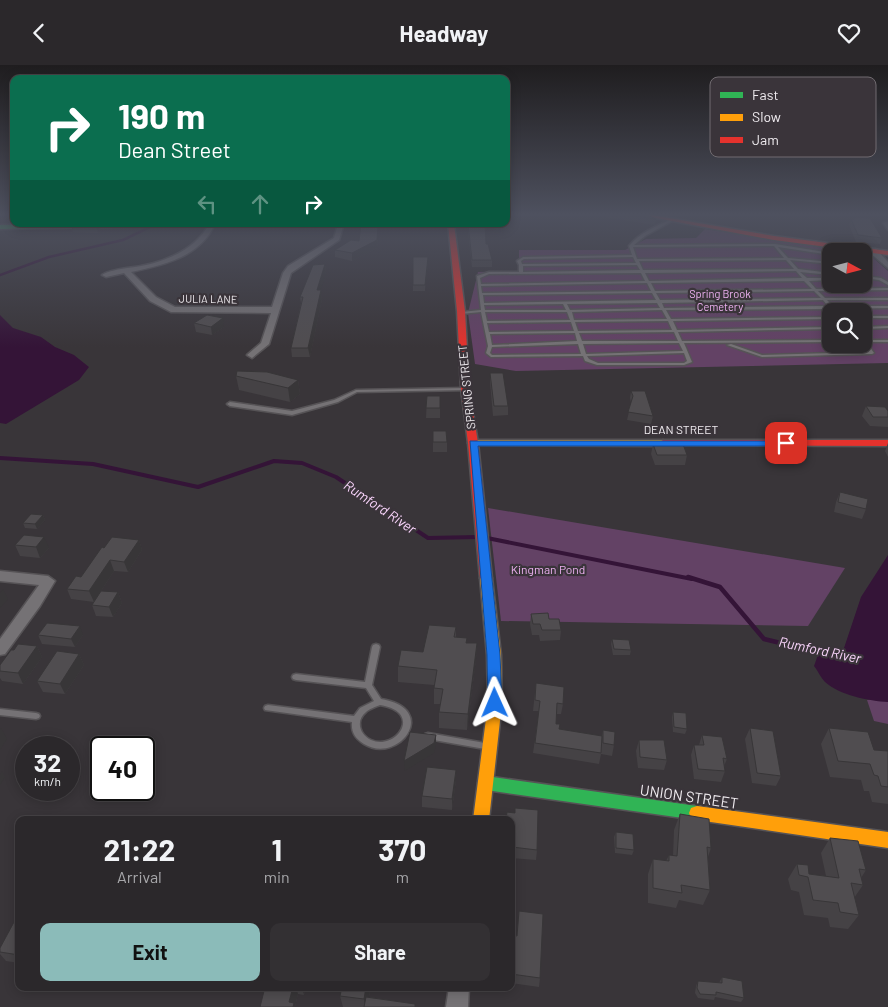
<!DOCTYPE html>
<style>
:root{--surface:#2b282b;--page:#333033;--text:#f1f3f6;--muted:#a6a6a9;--line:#474447;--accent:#8bbbb9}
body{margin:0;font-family:Barlow,sans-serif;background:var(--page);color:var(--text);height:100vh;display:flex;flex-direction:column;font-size:19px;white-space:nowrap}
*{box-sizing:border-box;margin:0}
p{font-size:16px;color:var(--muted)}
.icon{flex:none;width:28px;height:28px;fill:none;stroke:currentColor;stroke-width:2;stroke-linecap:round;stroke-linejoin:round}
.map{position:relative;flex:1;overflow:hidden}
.side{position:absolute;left:15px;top:751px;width:500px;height:175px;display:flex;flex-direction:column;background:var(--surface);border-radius:10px;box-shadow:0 2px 12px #0003,0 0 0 1px var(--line)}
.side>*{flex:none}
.banner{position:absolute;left:10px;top:10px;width:500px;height:152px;border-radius:10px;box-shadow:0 2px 12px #0003,0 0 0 1px var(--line);background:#0b6e4f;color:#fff;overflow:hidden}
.needle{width:32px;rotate:97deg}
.tools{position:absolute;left:822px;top:178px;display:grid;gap:10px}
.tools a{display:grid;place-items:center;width:50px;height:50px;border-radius:10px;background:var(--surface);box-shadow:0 2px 12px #0003,0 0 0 1px var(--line);font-size:25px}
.speed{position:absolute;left:15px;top:671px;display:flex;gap:10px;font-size:25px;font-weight:700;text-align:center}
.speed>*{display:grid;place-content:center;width:65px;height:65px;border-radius:50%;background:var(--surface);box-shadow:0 2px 12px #0003,0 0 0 1px var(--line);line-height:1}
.speed small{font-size:12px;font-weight:400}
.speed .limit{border:2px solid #111;border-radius:8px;background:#fff;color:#111}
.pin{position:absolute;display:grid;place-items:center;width:42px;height:42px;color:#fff;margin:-21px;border-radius:10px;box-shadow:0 2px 8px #0006}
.me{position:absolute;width:55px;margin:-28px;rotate:359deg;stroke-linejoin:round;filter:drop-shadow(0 0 4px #0008)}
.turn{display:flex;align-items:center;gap:18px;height:105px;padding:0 25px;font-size:22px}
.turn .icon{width:65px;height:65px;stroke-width:2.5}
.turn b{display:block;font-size:35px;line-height:42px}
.lanes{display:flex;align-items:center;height:48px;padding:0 25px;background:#0003;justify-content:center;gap:25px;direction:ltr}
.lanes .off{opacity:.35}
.eta{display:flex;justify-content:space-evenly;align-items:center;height:85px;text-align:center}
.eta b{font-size:30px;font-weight:700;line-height:35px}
.button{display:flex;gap:10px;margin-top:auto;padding:10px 25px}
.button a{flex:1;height:58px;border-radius:10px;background:var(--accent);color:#111;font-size:20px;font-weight:700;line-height:58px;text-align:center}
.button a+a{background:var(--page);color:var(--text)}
header{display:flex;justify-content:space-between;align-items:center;height:65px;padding:0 25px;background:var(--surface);font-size:22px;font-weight:700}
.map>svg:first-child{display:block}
</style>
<header><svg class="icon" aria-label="back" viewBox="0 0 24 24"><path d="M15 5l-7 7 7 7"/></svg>Headway<svg class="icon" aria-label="heart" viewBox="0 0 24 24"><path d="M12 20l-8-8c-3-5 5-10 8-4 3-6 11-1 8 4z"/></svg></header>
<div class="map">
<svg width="888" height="942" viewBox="0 0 888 942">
<rect width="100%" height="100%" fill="#393539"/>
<g fill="#634265" fill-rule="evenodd">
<path d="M705,164L848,186H831V219H864V188L871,191L888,206V298L516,306L475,299L468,248L478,207L519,206V185H625L646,174L696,173ZM831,246H864V279H831Z"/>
<path d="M488,443L845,503L808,561L501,556Z"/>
<path d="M888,633V659L874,656L867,635Z"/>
</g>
<g fill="#341437">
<path d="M0,250L13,263L41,272L55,282L74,290L89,302L79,315L6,359L0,358Z"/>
<path d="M888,490V637C869,636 839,630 825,617C821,613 818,606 814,601L819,587L843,586L861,532Z"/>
</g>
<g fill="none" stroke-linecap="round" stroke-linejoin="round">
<path stroke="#341437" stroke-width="2.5" d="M0,210L49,192L123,175L150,162"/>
<g stroke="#341437" stroke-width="4">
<path d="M0,393L93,399L198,422L274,396L302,398L336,412L428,473L478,472"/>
<path d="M487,473L692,514"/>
</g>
<path stroke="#341437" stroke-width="4.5" d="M688,512L720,522L764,574L822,588"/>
<defs>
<g id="lane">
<path d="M671,154H672V156L645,171L634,180L775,179L831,188V190L778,182L788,193L831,197V199L790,195L798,204L831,208V210L800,207L807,213H831V215L809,216L816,224L888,223V225L818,226L825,233H888V235H827L833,241H888V243L835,244L837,246H833L831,244L666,245L671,254L831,252V254L673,256L677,265L831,262V264L678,267L682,276L831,275V277L684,278L692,297L684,300H597L585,296L583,291L491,292L486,288L488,281L481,247L461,249L459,248L461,247L481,245L477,211L489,207H519V200L517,196L523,192L632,190L629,181C639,168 657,161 671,154ZM774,181L784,193L637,194L633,182ZM633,192L636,198L522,199L521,196L524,194ZM786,195L794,204L643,205L639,196ZM637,200L640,205L523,207V201ZM796,206L802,213L649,216L645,208ZM641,208L645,216L481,219L480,213L489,209ZM804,216L812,224L655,226L651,218ZM647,218L651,226L482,228L481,221ZM814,226L821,233L660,235L656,228ZM652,228L656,235L484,238L483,230ZM823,235L828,241L664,243L662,238ZM657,238L660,243L570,245L567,239ZM563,239L566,245H485L484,240ZM662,245L667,254L574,255L572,247ZM485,247H567L570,255L487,256ZM668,256L672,265L578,266L575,257ZM571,257L574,266L489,267L487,258ZM674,267L678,276H582L579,268ZM575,268L577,276L492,280L490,269ZM679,278L683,286L586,289L583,279ZM578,279L581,289L492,290L490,288L492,282ZM684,288L687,296L684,298H598L589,294L587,291Z"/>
<path d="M864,211L881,213L888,217V220L879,215L864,213Z"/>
<rect x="864" y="251" width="24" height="2"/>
<path d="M888,261V263L864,264V262Z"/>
<path d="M864,275H888V277H866L874,288L872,289L762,292L727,280L731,279L762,290L869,287L862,279H864Z"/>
<path d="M466,323L468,324V325L357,327L338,337L292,350L230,341L227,339L230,337L292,346L334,335L356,325Z"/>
<path d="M376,579L379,580L380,582L372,620L381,634C441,644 398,700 364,679C355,673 351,667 352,657L265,645L264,643L265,641L268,640L354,651L360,643L374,636L366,623L296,615L293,614L292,612L293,610L296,609L365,617L372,582L373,580ZM380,640C424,647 396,686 371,675C360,670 355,656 366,647C369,644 375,642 380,640Z"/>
<path d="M0,644L36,648L39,649L40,651L39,653L36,654L0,650Z"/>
<path d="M428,668L485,678L488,679L489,681L488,683L485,684L428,674L425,673L424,671L425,669Z"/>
</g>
<g id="street">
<path d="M888,156V165L883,158Z"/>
<path d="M209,159H215C200,192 164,200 131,207L156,232L175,242H272L283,208L288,201L334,173L338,159H344L339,175L291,208L269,279L252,293L247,290L261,278L271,248L171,247L150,236L124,208L106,212L102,210C108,206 120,204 127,203C158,200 195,187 209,159Z"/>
<path d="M870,184H876L888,197V203L870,188Z"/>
<path d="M0,506L48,511L55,516L40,541L5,589L0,590V574L39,520L0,516Z"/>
<path d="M449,922H469L468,942H446Z"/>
</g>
<g id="fast">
<path d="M75,159H163L160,161L0,164V160Z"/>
<path d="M486,711L697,741L703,743L705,748L703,753L697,755L486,725L481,723L478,718L481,713Z"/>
</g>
<g id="slow">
<path d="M473,375H663L668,378L663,381L470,380L468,378L470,376Z"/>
<path d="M486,509L492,513L501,590L502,638L489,755H473L488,638L487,590L480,513Z"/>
<path d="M697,741L888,767V783L697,755L691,753L689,748L691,743Z"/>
</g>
<g id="jam">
<path d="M640,150H652L774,171L888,186V190L774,175Z"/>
<path d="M448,159H454L465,246L469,323L478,378L492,513L486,517L480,513L468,378L461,323L457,246Z"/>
<path d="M663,375H888V381L660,380L658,378Z"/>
</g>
</defs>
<use href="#lane" stroke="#565356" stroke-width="3"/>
<use href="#street" stroke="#565356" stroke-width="3"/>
<use href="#fast" stroke="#565356" stroke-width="3"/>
<use href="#slow" stroke="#565356" stroke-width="3"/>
<use href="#jam" stroke="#565356" stroke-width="3"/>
<use href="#lane" fill="#757275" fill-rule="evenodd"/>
<use href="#street" fill="#757275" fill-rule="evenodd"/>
<use href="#fast" fill="#30b455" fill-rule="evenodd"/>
<use href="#slow" fill="#ff9f0a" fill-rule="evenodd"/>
<use href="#jam" fill="#e5322d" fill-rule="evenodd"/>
</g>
<g fill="#454245">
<path d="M590,150H647L656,154L655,160Z"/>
<path d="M854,152L882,173L880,179L856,177L849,160L851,154H853Z"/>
<path d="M467,159H485L486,179L492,195V202H472Z"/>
<path d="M99,161L100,165L98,168L73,167L72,164Z"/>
<path d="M379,162L377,183L352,196L335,192V185L359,176Z"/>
<path d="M413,192L428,198L425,226H413Z"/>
<path d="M325,199L326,207L320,225L322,234L310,292H292L291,283L301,238L300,232Z"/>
<path d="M194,258L224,262L212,270L196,267Z"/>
<path d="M490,308L508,341V350L493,351L490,317Z"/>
<path d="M236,311L298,315L300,329L290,337L239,325Z"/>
<path d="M631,326L653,351L651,359L627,355L631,338L630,333Z"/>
<path d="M427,331H440V353H426Z"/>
<path d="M866,341L888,346V362L870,361L862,351Z"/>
<path d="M433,366L447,377V387H433Z"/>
<path d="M888,378V392L885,386Z"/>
<path d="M653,379L687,390L685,400H655L651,389Z"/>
<path d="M840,427L866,444L862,454L834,447L836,437Z"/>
<path d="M43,450L45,455L37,464L25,463L23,458Z"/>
<path d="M139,475L142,485L128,507L114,506L94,537L71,534L67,524L81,512L104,483Z"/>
<path d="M15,480L49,483L40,493L20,491Z"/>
<path d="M118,527L122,538L113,552L96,551L92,540Z"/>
<path d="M531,549L549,554L561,565L560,575L540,576L539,570H532L530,559Z"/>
<path d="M456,562V572L467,578H477L476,594L467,665L439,663V647L440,639H434V620L398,617V601L423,587Z"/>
<path d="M38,570H83L75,582L42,579Z"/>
<path d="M612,574L631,585L630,590H613L611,579Z"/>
<path d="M37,581L42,592L23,619L2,616L0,613V600L14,585Z"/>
<path d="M79,589L84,600L65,629L43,627L37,616Z"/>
<path d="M536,618L563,639L561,649H556V659L559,664L602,671L603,665L614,680L612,691L601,689L599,699L533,688L539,646H533Z"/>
<path d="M673,647L687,664L685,669L673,667L672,652Z"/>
<path d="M750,663L781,711L776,721L752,718L745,674Z"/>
<path d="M829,663L874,685L888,686V739L872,737L869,726H864L861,715L830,712L821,679Z"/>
<path d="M702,670L727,694L724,701L725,706L721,717L694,714L691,690L694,680H699Z"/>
<path d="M639,675L667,695L664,705L638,703L636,686Z"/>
<path d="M456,705V715L452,745L422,742V731Z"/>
<path d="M507,747L537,785L536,795L511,793L512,769H511V755H506Z"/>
<path d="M680,749L711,783L708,792L710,825L703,840L679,835L676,843L648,838V809L653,794L666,796L669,790L673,791L674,765Z"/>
<path d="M616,767L634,785L632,790L615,788L614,772Z"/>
<path d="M830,773L866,805L861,813L863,820L854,833L859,850L848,864L830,862L828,853L804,850L799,827L791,825L788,814L797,799L809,809L826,811L821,788Z"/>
<path d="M519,846L540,913L539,922L511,918V870H517Z"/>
<path d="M19,858V898L6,896L0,889V883Z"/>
<path d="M722,912L744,933L741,937L715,932L714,935L698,933L695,928L696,921L698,916L719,918Z"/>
<path d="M265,922H306L304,930L298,929L295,942Z"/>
<path d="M342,922H369L370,926L369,932L415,939V942H343L340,931Z"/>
</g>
<g fill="#383638">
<path d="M378,159L379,162L377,183L352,196V188Z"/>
<path d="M99,161L100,165L98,168L97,164Z"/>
<path d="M428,192V198L425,226V220Z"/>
<path d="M325,199L326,207L318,234L317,225Z"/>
<path d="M321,225L322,234L310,292L308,283Z"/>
<path d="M223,253L224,262L212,270L211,262Z"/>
<path d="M298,315L300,329L290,337L288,323Z"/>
<path d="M43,450L45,455L37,464L35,459Z"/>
<path d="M44,472L49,483L40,493L36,482Z"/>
<path d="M139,475L142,485L128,507L124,497Z"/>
<path d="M110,495L114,506L94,537L89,526Z"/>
<path d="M3,524L8,534L0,543V528Z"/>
<path d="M118,527L122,538L113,552L109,542Z"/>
<path d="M80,561L83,570L75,582L71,574Z"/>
<path d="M477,578L476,594L467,665L468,649Z"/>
<path d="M37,581L42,592L23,619L18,608Z"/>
<path d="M79,589L84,600L65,629L60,619Z"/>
<path d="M1,663L7,674L0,685V665Z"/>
<path d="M436,670V680L434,688L405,706L404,696Z"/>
<path d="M456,705V715L452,745V734Z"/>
<path d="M2,706L5,712L0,720V710Z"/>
<path d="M293,922H296L298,929L295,942H291L289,937Z"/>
<path d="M302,922H306L304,930Z"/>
<path d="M366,922H369L370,926L367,942H365L364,934Z"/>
</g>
<g fill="#504d50" stroke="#383638">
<path d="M630,150H647L656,154Z"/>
<path d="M854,152L870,153L882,173L858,170L851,154H855Z"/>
<path d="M361,159H378L377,175L352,188L335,185L351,175L359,176Z"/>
<path d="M468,159H485L486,179H488L492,195H472Z"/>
<path d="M99,161L97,164H72L74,162Z"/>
<path d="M413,192H428L425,220H413Z"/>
<path d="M325,199L317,225H321L308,283H291L303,232H300L313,200Z"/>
<path d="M207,250L223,253L211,262L194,258Z"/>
<path d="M237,306L267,307L298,315L288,323L236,311Z"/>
<path d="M490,308H503L508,341H494Z"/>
<path d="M631,326H645L653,351L628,347L633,331Z"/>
<path d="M427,331H440V343H426Z"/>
<path d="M866,341L885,342L888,346V352H873Z"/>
<path d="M433,366H446L447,377H433Z"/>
<path d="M653,379H683L687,390H657Z"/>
<path d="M840,427L868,434L866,444L838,437Z"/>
<path d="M31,449L43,450L35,459L23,458Z"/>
<path d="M24,470L44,472L36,482L15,480Z"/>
<path d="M112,472L139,475L124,497L110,495L89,526L67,524L76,511L81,512L102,482L104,483Z"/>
<path d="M101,526L118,527L109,542L92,540Z"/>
<path d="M548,548L549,554H559L561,565H542L540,559H533L531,549Z"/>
<path d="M47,558L80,561L71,574L38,570Z"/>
<path d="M429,560L456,562L454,572L467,573L466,578H477L468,649L439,647L443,624L434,623L437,605L398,601L401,585L423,587Z"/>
<path d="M612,574L629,575L631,585L614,584Z"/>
<path d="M18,579L37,581L18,608L0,606V600L11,585H14Z"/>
<path d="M57,586L79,589L60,619L37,616Z"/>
<path d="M536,618L564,622L563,639L557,638L556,659H560L559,664L602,671L601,688L535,678L540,636L535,635Z"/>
<path d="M673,647L686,648L687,664L674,662Z"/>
<path d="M750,663L773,666L781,711L757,708Z"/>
<path d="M829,663L868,667L874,685L888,686V722L881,721L878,711L874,710L870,699L838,696Z"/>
<path d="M603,665L615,667L614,680L603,678Z"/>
<path d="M410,667L436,670L434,678L404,696Z"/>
<path d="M702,670L722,672L727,694L723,693L725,706L698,704L694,680H704Z"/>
<path d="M639,675H664L667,695L640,692Z"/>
<path d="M427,702L456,705L452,734L422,731Z"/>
<path d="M515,743L538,745L537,785L512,782L513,759H511V755H506L507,747L515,748Z"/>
<path d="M680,749L709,754L711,783L707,782L710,825L681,820L682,828L653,823V794L669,796V790L677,791Z"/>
<path d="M616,767L633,769L634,785L616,783Z"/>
<path d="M830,773L858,776L866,805L859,804L863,820L851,818L859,850L840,847L838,838L813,835L808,812L799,810L797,799L808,800L809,809L839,813Z"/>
<path d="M519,846L543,849L540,913L511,909V870L517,871Z"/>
<path d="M14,857L19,858V890L0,887V883Z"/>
<path d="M722,912L742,916L744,933L716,927V930L700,929L697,923L698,916L722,918Z"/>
<path d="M265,922H293L289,937L294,938L293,942H260Z"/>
<path d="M342,922H366L364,934L340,931Z"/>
<path d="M366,932L415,939V942H364Z"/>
</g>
<linearGradient id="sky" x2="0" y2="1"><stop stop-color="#1f1d1f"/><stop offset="0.53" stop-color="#4e515f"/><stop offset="1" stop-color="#4e515f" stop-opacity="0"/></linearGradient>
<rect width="888" height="282" fill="url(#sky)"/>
<path fill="#1a73e8" stroke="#114b97" d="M470,376H786L790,378L786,381H478L500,590L502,638L500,642H490L488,638L487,590Z"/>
<g text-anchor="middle" stroke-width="4.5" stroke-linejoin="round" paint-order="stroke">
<g font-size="11" fill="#edb1f1" stroke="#3a343a">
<text x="720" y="233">Spring Brook<tspan x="720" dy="13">Cemetery</tspan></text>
</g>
<g font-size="11" fill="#efebef" stroke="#3a343a">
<text transform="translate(208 234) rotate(1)" y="4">JULIA LANE</text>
</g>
<g font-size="12" fill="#efebef" stroke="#3a343a">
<text transform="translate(467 322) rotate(-96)" y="4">SPRING STREET</text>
<text x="681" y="369">DEAN STREET</text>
</g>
<g font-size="12" fill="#edb1f1" stroke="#3a343a">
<text x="548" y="509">Kingman Pond</text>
</g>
<g font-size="14" font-style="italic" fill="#fad5fc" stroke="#3a343a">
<text transform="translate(380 442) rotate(34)" y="5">Rumford River</text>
<text transform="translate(820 585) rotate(12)" y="5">Rumford River</text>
</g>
<g font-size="15" fill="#efebef" stroke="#3a343a">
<text transform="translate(689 732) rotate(8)" y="5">UNION STREET</text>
</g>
</g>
<rect x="710" y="12" width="166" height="80" rx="8" fill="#3a343a" stroke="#706b70" stroke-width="1"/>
<rect x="720" y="27" width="23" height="6" fill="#30b455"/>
<rect x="720" y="49" width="23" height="7" fill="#ff9f0a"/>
<rect x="720" y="72" width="23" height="6" fill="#e5322d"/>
<g font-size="14" fill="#efebef">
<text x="752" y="35">Fast</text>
<text x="752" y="57">Slow</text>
<text x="752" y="80">Jam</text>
</g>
</svg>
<div class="tools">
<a><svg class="needle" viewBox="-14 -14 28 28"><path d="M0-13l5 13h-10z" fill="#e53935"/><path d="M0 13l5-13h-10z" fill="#a6a6a9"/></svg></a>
<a><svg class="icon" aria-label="search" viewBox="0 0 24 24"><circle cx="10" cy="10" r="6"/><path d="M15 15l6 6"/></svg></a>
</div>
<div class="speed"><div>32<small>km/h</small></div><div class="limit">40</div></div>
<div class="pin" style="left:786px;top:378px;background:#d93025"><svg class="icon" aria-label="arrive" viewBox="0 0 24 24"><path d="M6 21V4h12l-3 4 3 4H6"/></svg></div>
<svg class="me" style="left:495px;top:638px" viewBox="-20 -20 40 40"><path d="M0-17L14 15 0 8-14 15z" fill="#1a73e8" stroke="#fff" stroke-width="4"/></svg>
<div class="banner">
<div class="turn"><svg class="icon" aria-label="right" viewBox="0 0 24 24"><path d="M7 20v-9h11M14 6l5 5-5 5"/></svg><div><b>190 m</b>Dean Street</div></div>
<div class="lanes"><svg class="icon off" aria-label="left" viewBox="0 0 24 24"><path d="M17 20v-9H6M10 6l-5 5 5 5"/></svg><svg class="icon off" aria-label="ahead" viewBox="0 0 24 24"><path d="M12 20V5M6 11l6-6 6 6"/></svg><svg class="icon" aria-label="right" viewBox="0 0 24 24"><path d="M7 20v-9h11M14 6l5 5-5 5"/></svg></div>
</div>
<section class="side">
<div class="eta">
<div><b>21:22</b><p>Arrival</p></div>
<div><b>1</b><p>min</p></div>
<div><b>370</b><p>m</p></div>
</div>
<div class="button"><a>Exit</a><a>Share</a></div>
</section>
</div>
